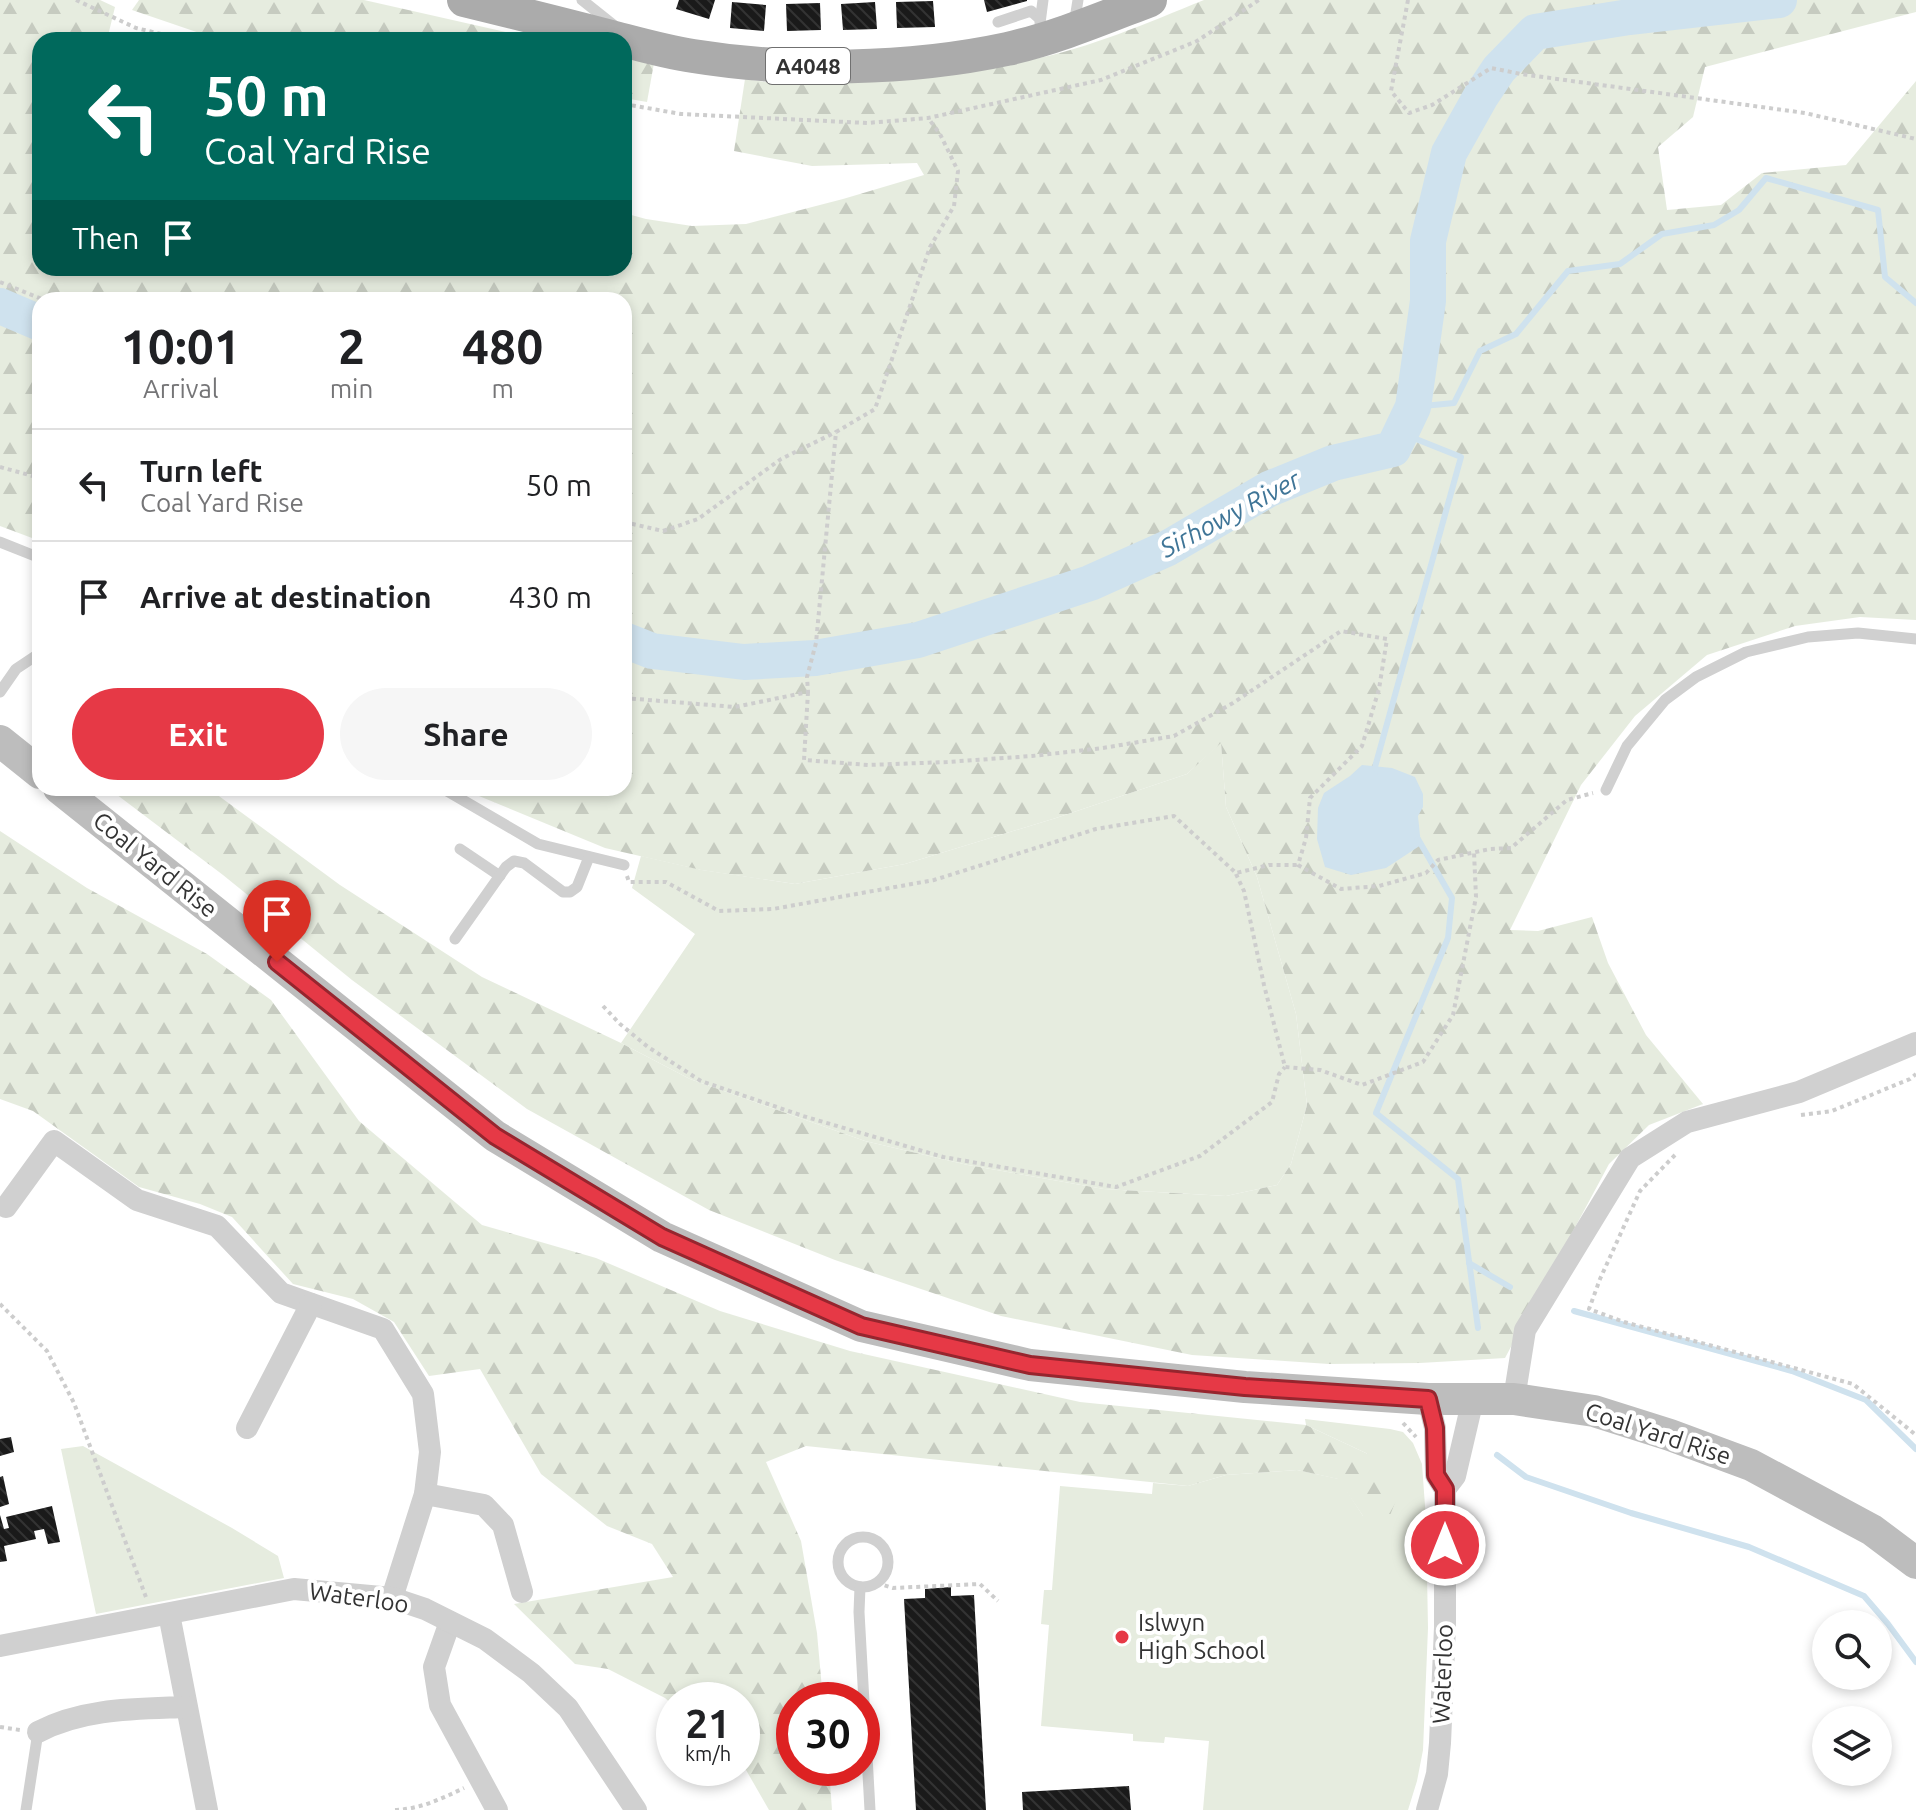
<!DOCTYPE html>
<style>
:root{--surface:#fff;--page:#f6f6f6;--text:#202124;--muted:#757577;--line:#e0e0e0;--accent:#e63946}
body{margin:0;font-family:Ubuntu,sans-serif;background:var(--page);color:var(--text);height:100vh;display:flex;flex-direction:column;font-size:30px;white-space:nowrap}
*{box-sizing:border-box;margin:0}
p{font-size:26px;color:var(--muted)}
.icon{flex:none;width:44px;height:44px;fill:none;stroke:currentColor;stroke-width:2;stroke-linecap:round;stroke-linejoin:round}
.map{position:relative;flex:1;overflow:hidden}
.side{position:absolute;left:32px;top:292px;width:600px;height:504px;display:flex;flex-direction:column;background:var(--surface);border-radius:24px;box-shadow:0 4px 12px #0003}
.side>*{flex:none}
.banner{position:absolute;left:32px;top:32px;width:600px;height:244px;border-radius:24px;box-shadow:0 4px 12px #0003;background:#00695c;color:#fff;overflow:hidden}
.fabs{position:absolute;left:1812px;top:1610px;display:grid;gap:16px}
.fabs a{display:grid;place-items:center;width:80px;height:80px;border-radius:50%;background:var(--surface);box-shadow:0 4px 12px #0003;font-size:40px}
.speed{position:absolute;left:656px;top:1682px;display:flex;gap:16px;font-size:40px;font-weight:700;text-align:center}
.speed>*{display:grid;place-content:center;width:104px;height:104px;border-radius:50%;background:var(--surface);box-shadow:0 4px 12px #0003;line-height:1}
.speed small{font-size:20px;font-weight:400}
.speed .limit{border:12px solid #d22;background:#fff;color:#111}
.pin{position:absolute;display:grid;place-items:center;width:68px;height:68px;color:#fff;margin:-82px -34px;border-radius:50% 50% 50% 0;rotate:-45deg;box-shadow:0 0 8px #0007}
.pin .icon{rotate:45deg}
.me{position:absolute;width:88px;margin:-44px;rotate:0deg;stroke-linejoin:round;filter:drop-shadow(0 0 6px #0008)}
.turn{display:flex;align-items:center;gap:28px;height:168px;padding:0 40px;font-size:36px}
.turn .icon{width:104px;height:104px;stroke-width:2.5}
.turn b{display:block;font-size:56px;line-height:68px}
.then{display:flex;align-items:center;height:76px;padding:0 40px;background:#0003;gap:16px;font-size:30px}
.eta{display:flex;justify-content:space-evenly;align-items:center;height:136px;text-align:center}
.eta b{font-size:48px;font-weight:600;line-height:56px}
.primary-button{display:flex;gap:16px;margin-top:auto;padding:16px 40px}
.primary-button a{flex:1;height:92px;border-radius:48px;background:var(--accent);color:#fff;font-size:32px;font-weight:600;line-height:92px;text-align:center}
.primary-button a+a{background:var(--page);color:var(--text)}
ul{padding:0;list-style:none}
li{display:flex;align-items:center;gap:24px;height:112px;padding:0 40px;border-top:2px solid var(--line)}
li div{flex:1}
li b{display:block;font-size:30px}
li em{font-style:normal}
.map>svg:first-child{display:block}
</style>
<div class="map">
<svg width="1916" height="1810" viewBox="0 0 1916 1810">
<defs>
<pattern id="forest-firs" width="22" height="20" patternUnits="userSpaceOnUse" patternTransform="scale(2)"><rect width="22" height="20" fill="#e6ecdf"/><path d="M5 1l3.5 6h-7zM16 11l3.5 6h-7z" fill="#c6cbc0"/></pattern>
<pattern id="building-back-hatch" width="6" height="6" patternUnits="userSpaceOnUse" patternTransform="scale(2)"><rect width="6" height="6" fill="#1a1a1a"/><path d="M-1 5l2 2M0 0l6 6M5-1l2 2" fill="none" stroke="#333"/></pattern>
</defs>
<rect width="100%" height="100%" fill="#fff"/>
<g fill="#e6ecdf">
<path d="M1221,742L1226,807L1257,877L1296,1014L1307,1105L1291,1164L1277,1185L1226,1196L1104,1189L968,1165L865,1141L690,1079L621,1043L695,934L632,888L641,856L702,870L795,884L905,864L1056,818L1187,774Z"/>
<path d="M1305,1419L1390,1429L1403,1432L1413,1443L1422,1464L1426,1520L1428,1628L1423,1750L1417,1781L1408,1810H1203L1209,1741L1165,1737L1164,1743L1133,1741V1734L1041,1726L1049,1625L1041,1624L1044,1590H1052L1060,1486L1152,1494L1153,1483L1188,1486L1226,1475L1297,1470L1339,1479L1363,1516L1368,1454L1306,1425Z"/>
<path d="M83,1446L232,1528L278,1556L284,1578L96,1614L61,1449Z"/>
</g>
<g fill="url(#forest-firs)">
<path d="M0,0H100L115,7L107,40H40V268H624V213L646,219L692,226L746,224L843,199L924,175L917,163L812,166L734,151L745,79L766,82C854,78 943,77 1030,60C1090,48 1147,23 1204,0H1916V12L1705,67L1693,117L1658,147L1667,210L1721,205L1762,173L1846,165L1916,81V620L1860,617L1795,626L1707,655L1635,716L1581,785L1510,930L1538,931L1592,917L1608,963L1646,1035L1703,1104L1649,1125L1609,1164L1505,1358L1420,1363L1329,1364L1192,1355L1001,1316L835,1260L709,1210L527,1109L352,980L223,875L108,788H208L340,885L482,977L621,1043L690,1079L865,1141L968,1165L1104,1189L1226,1196L1277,1185L1291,1164L1307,1105L1296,1014L1257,877L1226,807L1221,743L1187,774L1056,818L905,864L795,884L701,870L605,848L479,796L467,788H624V300H40V541L0,526Z"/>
<path d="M139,0H364L541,40H225L217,39L132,10Z"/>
<path d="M624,59L654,63L647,102L624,98Z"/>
<path d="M0,831L87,888L207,954L271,1000L359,1121L482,1225L596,1258L720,1311L850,1351L1080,1402L1306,1425L1368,1454L1398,1495L1389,1518L1363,1516L1338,1479L1297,1470L1226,1475L1188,1486L806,1446L766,1462L801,1541L817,1633L823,1700H794V1768H829L832,1810H769L742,1763V1700H674V1706L665,1698L608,1669L575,1664L514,1604L673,1577L652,1544L607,1526L541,1474L480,1369L429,1376L394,1322L353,1299L293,1284L232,1217L200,1204L139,1187L33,1111L0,1099Z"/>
</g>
<path fill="#cfe2ee" d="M1362,765L1392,768L1415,777L1423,794V807L1418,816L1421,845L1386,868L1351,875L1325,867L1317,839L1318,808L1324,793L1350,776Z"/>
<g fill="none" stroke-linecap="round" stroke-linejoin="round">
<g stroke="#cfe2ee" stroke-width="6">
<path d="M1413,407L1454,403L1480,351L1516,334L1568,271L1620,264L1662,234L1714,225L1739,210L1766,178L1878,210L1885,277L1916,303"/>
<path d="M1377,771L1375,767L1461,457L1401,433"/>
<path d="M1418,839L1452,898L1448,938L1376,1113L1458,1179L1478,1328"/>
<path d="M1469,1263L1510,1287"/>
<path d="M1574,1311L1792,1371L1866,1400L1916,1449"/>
<path d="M1497,1455L1526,1477L1631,1513L1749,1547L1864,1596L1888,1624L1916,1662"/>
</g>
<g stroke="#cfe2ee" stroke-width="36">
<path d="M0,306L40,323"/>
<path d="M624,640L652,651L744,662L815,658L918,640L1090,583L1168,548L1269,489L1333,463L1393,449L1413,407L1428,301V241L1449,153L1481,96L1499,69L1535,32L1629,17L1779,0"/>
</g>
</g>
<g fill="url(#building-back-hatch)">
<path d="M679,0H715L709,19L676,9Z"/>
<path d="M984,0H1027V1L987,12Z"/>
<path d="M933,1L935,27L897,28L896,2Z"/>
<path d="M732,2L766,5L764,31L730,28Z"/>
<path d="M875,2L877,29L843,30L841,4Z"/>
<path d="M820,3L821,30L787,31L786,4Z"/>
<path d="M11,1437L14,1452L0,1456V1439Z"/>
<path d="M3,1476L9,1504L0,1507V1477Z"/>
<path d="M52,1506L60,1542L48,1544L44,1529L34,1531L36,1539L4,1546L7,1561L0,1562V1515L4,1529L9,1528L6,1517Z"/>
<path d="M951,1587V1596L974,1595L986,1810H916L904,1599L925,1598V1589Z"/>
<path d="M1129,1786L1131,1810H1023L1022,1792Z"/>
</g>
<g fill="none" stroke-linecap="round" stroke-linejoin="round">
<g stroke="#cdcdcd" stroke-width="4" stroke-dasharray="4 4" stroke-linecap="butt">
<path d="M76,0L136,28L186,40"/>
<path d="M1408,0L1391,91L1409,113L1432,105L1491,68L1521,74L1805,113L1916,139"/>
<path d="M624,104L681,114L867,123L928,118L1101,80L1197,41L1259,0"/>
<path d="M0,282L44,300"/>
<path d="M0,467L40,478"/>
<path d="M624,522L663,531L698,519L781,459L836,432"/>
<path d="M808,692L804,760L868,765L947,762L1032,756L1103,748L1174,736L1233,703L1341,631L1387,639L1379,689L1362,746L1310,798L1306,838L1298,865L1341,889L1379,886L1426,873L1438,860L1490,849L1511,848L1567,800L1593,793"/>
<path d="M624,698L735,707L808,692L807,677L816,643L836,432L875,409L930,247L954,206L958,171L940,134L928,118"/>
<path d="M1236,874L1244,891L1264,985L1285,1067L1320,1070L1362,1085L1423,1062L1453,1015L1476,897L1474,852"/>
<path d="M627,876L629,882H666L719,911L773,909L934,880L1096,829L1174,816L1236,873L1269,865H1298"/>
<path d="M603,1006L620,1024L648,1047L701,1081L803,1116L943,1157L1116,1187L1200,1156L1272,1102L1279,1074L1285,1067"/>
<path d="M1801,1115L1832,1111L1910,1079L1916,1074"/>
<path d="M1675,1155L1640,1191L1600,1279L1589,1309L1624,1322L1853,1384L1916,1435"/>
<path d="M0,1304L47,1351L74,1403L147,1600"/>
<path d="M1403,1423L1416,1437"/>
<path d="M877,1583L893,1588L980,1584L998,1601"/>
<path d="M0,1727L20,1730"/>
<path d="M395,1810C420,1809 441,1799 464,1788"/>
</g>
<g stroke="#d0d0d0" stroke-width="11">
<path d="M582,0L616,27"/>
<path d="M998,22L1031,11L1039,18"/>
<path d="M1040,23L1043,0"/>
<path d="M1074,25L1078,0"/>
<path d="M0,542L40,558"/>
<path d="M0,692L16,669L40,653"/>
<path d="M442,788L538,844L624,865"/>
<path d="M1606,790L1627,746L1665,700L1696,677L1746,652L1808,637L1858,633L1916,639"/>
<path d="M460,849L500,876"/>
<path d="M455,939L506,867L514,861L524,863L563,892H570L577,887L589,857"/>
<circle cx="863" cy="1562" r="25"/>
<path d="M860,1587L859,1612L870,1810"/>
<path d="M26,1810L38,1732"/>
</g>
<g stroke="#d0d0d0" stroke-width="22">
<path d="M6,1207L54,1141L137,1200L217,1226L281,1293L383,1329L423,1394L430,1452L425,1494L392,1598"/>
<path d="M1514,1399L1525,1330L1630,1158L1687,1122L1799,1092L1916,1043"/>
<path d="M247,1428L311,1304"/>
<path d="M1445,1489L1455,1476L1473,1399"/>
<path d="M425,1494L484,1505L503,1525L522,1592"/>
<path d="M169,1614L207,1810"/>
<path d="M450,1622L434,1667L440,1705L497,1810"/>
<path d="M0,1646L294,1589L392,1598L425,1609L485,1639L531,1673L568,1708L636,1810"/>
<path d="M38,1732C83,1708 136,1709 186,1707"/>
<path d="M1427,1810L1437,1774L1440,1743L1445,1627V1489L1436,1475L1435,1428L1428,1399"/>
</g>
<g stroke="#bdbdbd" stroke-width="32">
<path d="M0,741L40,773"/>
<path d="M59,788L495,1136L662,1237L861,1326L1030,1365L1245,1387L1428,1399H1514L1594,1411L1670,1435L1751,1465L1872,1530L1916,1563"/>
</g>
<path stroke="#ababab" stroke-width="34" d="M464,0C513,12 562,24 611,37C638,44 666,52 693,56C792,72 909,70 1007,49C1056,38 1103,18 1150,0"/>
</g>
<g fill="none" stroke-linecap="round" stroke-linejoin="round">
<defs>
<path id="route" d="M277,962L495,1136L662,1237L861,1326L1030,1365L1245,1387L1428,1399L1435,1428L1436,1475L1445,1489V1545"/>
</defs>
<use href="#route" stroke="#96252e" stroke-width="20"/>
<use href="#route" stroke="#e63946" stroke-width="14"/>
</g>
<circle fill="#e63946" stroke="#fff" stroke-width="3" cx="1122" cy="1637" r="8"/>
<g text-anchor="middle" stroke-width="8" stroke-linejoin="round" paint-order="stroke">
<rect fill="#fff" stroke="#707070" stroke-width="2" x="766" y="48" width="84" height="36" rx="6"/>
<g font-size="22" font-weight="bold" fill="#333">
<text x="808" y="74">A4048</text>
</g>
<g font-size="24" fill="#333" stroke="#fff">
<text transform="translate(155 865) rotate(39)" y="8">Coal Yard Rise</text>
<text transform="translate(1658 1434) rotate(18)" y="8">Coal Yard Rise</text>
<text transform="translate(359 1598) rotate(8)" y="8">Waterloo</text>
<text transform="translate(1443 1674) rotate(-88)" y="8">Waterloo</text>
</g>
<g font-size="24" fill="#333" stroke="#fff" text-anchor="start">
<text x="1138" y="1631">Islwyn<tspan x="1138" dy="28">High School</tspan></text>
</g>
<g font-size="26" font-style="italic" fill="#3f7597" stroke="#fff">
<text transform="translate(1230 514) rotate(-28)" y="9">Sirhowy River</text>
</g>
</g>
</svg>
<div class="fabs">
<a><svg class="icon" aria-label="search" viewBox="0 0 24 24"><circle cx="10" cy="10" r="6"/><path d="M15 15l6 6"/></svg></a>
<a><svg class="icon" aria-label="layers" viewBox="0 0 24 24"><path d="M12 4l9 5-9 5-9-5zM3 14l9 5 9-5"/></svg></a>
</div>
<div class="speed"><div>21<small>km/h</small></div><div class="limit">30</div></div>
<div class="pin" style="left:277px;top:962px;background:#d93025"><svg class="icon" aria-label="arrive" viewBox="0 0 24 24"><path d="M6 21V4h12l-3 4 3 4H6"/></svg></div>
<svg class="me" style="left:1445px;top:1545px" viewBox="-20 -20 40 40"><circle r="17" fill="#e63946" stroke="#fff" stroke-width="3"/><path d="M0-11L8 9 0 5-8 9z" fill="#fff"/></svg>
<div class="banner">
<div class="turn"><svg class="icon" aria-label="left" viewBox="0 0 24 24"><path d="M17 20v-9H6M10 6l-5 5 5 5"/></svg><div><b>50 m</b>Coal Yard Rise</div></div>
<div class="then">Then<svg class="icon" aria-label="arrive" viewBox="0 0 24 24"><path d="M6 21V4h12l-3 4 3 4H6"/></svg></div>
</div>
<section class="side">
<div class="eta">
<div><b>10:01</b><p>Arrival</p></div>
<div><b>2</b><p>min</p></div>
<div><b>480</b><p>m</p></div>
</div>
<ul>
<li><svg class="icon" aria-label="left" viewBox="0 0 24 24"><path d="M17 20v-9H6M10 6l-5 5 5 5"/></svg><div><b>Turn left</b><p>Coal Yard Rise</p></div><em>50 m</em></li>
<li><svg class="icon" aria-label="arrive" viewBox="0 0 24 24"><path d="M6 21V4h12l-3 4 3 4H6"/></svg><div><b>Arrive at destination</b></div><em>430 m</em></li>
</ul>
<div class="primary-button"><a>Exit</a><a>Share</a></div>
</section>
</div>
